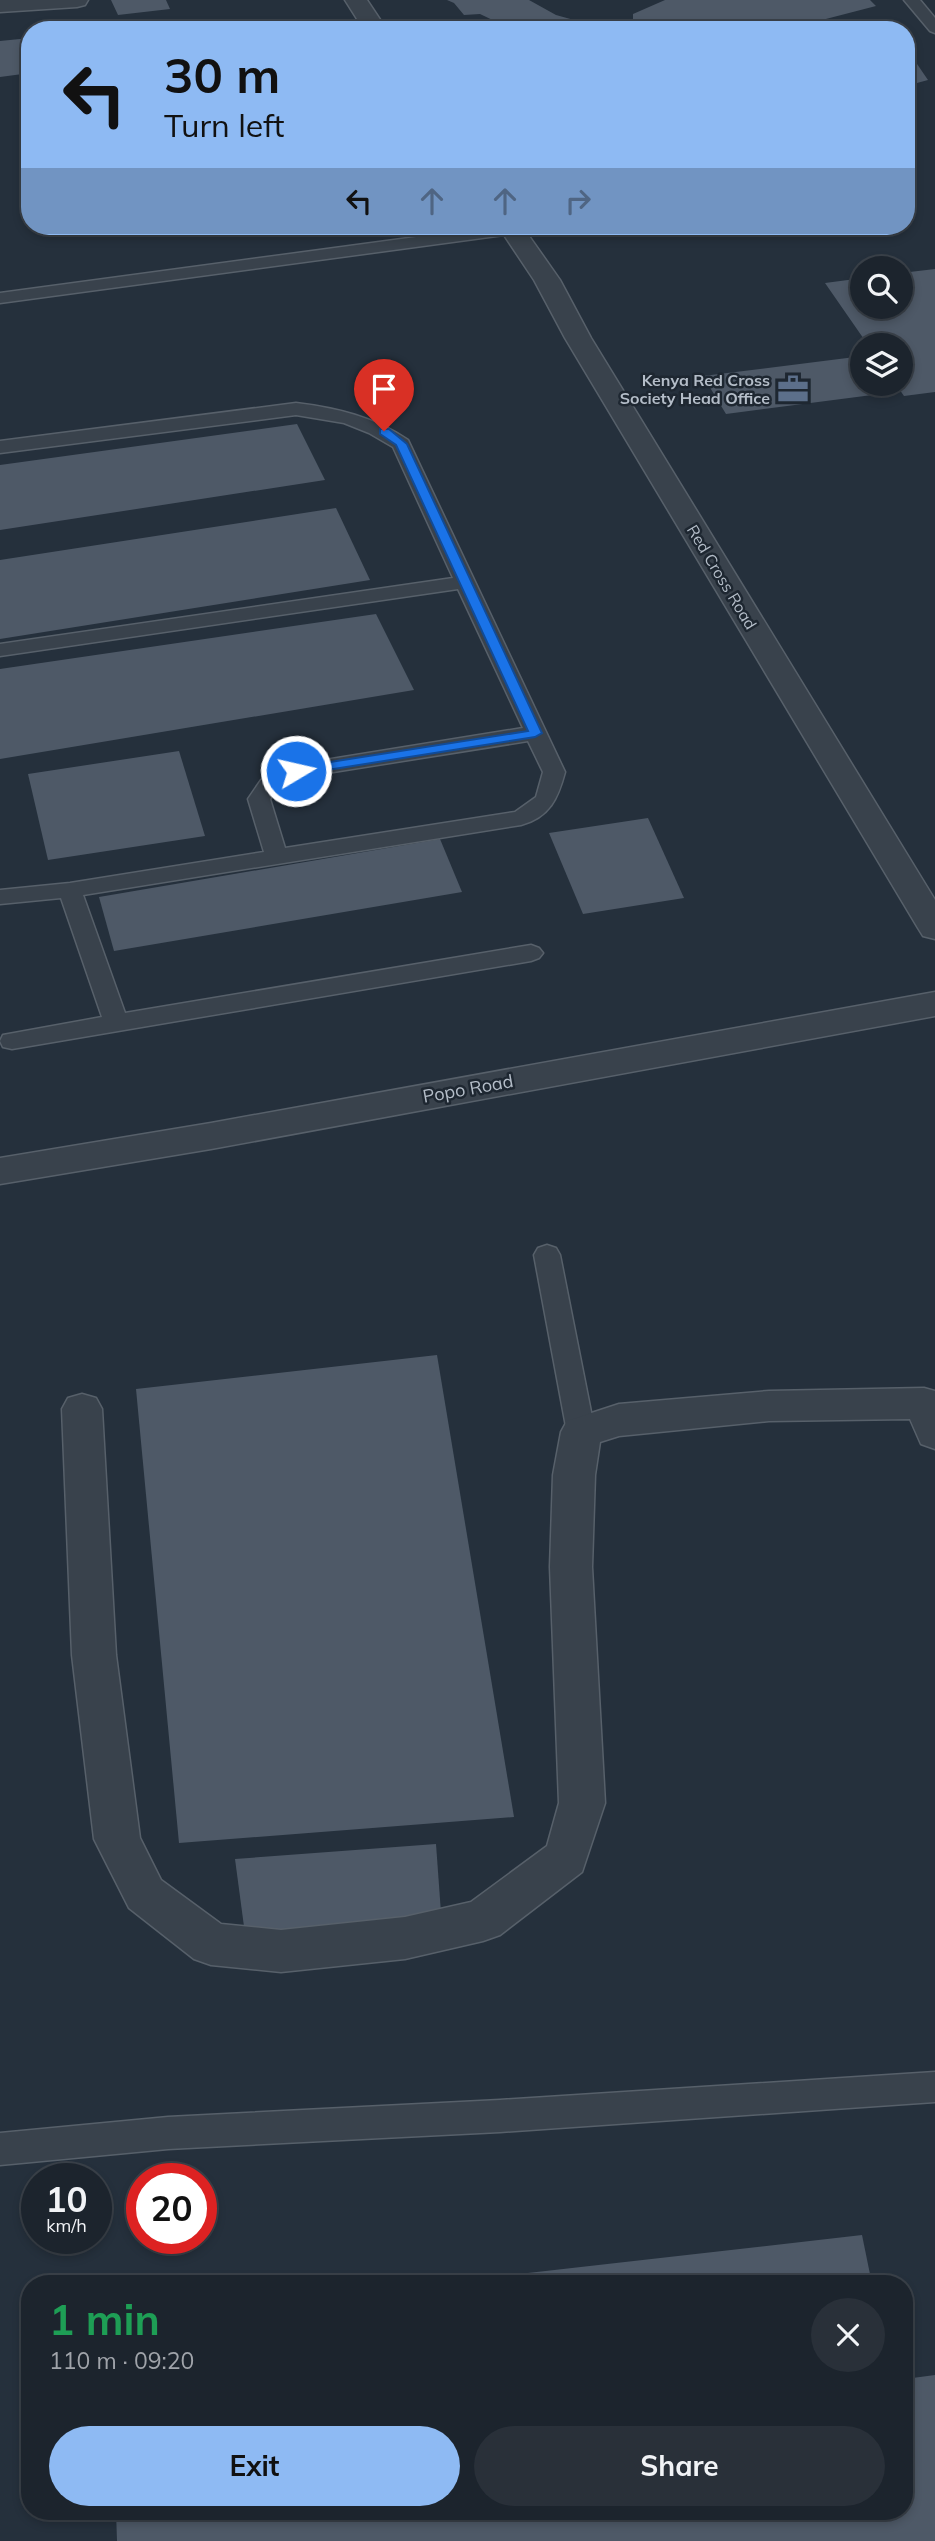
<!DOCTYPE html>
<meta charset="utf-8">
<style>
:root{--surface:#1c242d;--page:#293039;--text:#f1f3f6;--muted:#a0a4aa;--line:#3a4149;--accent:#8ebaf3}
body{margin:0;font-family:Mulish,sans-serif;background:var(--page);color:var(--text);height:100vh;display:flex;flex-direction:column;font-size:26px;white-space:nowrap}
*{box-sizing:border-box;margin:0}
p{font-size:23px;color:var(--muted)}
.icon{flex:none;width:38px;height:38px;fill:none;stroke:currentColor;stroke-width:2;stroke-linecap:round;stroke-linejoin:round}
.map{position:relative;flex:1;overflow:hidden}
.side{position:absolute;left:21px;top:2275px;width:892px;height:245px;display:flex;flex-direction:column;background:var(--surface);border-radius:28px;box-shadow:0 4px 10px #0003,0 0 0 2px var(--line)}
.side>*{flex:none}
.banner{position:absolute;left:21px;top:21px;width:894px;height:214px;border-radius:28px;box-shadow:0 4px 10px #0003,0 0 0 2px var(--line);background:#8ebaf3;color:#111;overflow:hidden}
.buttons{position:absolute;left:850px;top:256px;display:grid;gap:14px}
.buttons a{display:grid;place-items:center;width:63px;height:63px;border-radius:50%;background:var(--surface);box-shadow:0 4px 10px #0003,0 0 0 2px var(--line);font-size:35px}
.speed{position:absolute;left:21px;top:2163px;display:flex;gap:14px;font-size:35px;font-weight:700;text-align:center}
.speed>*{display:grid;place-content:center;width:91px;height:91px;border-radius:50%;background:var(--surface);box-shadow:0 4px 10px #0003,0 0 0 2px var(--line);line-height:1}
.speed small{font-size:18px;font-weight:400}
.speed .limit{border:10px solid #d22;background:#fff;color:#111}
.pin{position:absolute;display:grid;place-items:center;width:60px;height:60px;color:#fff;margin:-72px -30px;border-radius:50% 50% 50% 0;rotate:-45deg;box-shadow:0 0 7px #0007}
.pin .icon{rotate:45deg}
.me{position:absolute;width:77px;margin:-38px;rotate:81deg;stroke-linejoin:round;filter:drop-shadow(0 0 5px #0008)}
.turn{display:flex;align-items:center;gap:24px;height:147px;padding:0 28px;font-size:32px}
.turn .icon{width:91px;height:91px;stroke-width:2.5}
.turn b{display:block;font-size:49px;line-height:60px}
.lanes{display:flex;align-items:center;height:66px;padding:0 28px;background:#0003;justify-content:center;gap:35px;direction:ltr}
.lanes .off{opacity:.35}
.round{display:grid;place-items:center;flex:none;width:74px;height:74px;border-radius:37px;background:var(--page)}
.headline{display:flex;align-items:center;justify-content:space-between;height:119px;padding:0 28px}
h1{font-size:42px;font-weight:700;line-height:52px;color:#1e9e55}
.button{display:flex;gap:14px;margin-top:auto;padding:14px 28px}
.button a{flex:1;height:80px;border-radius:42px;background:var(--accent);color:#111;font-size:28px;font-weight:700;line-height:80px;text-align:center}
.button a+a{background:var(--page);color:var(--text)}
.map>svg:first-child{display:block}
</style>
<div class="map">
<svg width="935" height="2541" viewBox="0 0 935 2541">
<rect width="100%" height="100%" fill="#25303c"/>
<g fill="#4e5967">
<path d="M111,0H166L170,9L118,15Z"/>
<path d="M447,0H529L556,15L610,30H497L505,26L480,14L464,15L454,3Z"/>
<path d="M665,0H870L876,6L822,20L854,30H642L633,20V14Z"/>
<path d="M30,38V73L0,77V41Z"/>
<path d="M906,50L915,61L928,80L906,86Z"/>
<path d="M584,226H672V228L590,237Z"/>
<path d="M935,269V392L904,396L895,383H901V345H868L825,283L863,278V306H901V273Z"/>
<path d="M855,357L863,369V383H872L880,394L726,414L703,376Z"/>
<path d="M297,424L325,480L0,530V465Z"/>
<path d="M336,508L370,580L0,639V560Z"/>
<path d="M376,614L414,690L0,759V669Z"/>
<path d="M179,751L205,836L48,860L28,774Z"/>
<path d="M648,818L684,898L583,914L549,833Z"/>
<path d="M440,839L462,892L114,951L99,897Z"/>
<path d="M437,1355L514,1817L179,1843L136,1389Z"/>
<path d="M436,1844L441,1913L245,1934L235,1859Z"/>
<path d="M862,2235L872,2284H449V2282Z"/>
<path d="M935,2375V2541H117L116,2511H905V2379Z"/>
</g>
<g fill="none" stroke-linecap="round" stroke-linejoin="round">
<defs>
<g id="lane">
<path d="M904,0H920L935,18V33L930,31Z"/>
<path d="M498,226H518L521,229L512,234L0,303V293Z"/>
<path d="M296,403C337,408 374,417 408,440L565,772C558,798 550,817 521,825L83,895L125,1013L531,945L539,948L543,953L539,958L531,961L12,1049L3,1047L0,1041L3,1035L102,1017L61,898L0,904V890L70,883L264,852L248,799L261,780L288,766L523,728L458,589L0,656V644L453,578L393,447L369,433L344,423L296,415L0,453V441ZM528,741L543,772L536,797L515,812L285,848L270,799L277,790L302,777Z"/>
<path d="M547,1245L556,1248L560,1255L595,1432L591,1440L581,1443L571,1440L567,1432L534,1255L538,1248Z"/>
<path d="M935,2072V2102L500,2132L168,2149L0,2165V2133L168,2117L500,2100Z"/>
</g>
<g id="street">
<path d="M0,0H88L85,5L77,7L0,12Z"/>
<path d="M345,0H367L387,30H364Z"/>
<path d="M498,226H522L560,280L591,338L935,900V939L923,936L918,928L565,338L534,280Z"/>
<path d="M935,992V1016L211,1149L0,1184V1158L211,1123Z"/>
<path d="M924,1388L935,1391V1449L921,1444L910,1419L769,1421L619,1436L600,1442L595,1475L592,1567L605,1803L582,1872L500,1935L483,1941L405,1959L281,1972L211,1965L194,1959L129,1908L94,1839L72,1655L62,1409L68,1398L82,1394L96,1398L102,1409L116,1655L140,1838L161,1880L221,1924L281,1930L405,1917L471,1902L547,1846L559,1803L550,1567L553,1475L561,1432L567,1421L619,1404L769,1391Z"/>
</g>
</defs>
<use href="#lane" stroke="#57606a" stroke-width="3"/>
<use href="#street" stroke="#57606a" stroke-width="3"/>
<use href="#lane" fill="#39424c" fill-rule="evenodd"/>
<use href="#street" fill="#39424c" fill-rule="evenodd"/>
</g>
<path fill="#1a73e8" stroke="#114b97" stroke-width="2" d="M380,429H389L407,444L542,733L535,737L296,775L292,774V768L528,731L396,445L380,434Z"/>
<defs>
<symbol id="office-bare" viewBox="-9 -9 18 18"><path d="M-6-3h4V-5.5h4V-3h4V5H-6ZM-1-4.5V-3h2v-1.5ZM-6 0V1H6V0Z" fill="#5c6f8a" stroke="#1e2731" stroke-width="2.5" paint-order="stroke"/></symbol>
</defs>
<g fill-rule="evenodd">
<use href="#office-bare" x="771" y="367" width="44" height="44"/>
</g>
<g text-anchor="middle" stroke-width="5" stroke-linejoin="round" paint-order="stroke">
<g font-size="16" font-weight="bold" fill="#b4bdc8" stroke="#1e2731" text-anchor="end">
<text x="770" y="386">Kenya Red Cross<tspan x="770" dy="18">Society Head Office</tspan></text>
</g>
<g font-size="16" fill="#b4bdc8" stroke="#1e2731">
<text transform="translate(722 577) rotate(59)" y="6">Red Cross Road</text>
</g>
<g font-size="18" fill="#b4bdc8" stroke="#1e2731">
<text transform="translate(468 1089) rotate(-10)" y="6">Popo Road</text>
</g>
</g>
</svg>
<div class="buttons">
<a><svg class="icon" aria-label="search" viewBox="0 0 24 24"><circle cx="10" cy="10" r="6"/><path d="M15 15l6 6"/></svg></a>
<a><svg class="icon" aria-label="layers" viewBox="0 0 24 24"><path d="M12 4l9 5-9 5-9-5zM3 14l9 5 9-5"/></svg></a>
</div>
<div class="speed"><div>10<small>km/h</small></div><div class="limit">20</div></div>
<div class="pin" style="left:384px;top:431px;background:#d93025"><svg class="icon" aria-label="arrive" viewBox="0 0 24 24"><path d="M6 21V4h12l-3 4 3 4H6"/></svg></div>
<svg class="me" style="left:296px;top:771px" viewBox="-20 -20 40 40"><circle r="17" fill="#1a73e8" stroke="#fff" stroke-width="3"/><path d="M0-11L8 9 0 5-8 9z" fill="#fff"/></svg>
<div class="banner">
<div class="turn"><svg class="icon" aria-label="left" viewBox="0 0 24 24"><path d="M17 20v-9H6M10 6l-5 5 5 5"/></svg><div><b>30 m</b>Turn left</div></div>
<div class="lanes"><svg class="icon" aria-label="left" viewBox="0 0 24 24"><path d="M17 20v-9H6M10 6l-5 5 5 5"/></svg><svg class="icon off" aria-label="ahead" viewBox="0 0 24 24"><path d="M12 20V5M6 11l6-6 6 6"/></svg><svg class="icon off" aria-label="ahead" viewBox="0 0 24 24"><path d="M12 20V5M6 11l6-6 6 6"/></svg><svg class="icon off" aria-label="right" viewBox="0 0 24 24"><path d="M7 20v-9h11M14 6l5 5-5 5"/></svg></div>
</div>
<section class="side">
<div class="headline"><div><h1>1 min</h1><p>110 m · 09:20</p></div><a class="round"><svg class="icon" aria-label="close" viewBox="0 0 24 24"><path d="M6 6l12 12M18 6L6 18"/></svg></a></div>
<div class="button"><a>Exit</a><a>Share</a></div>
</section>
</div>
